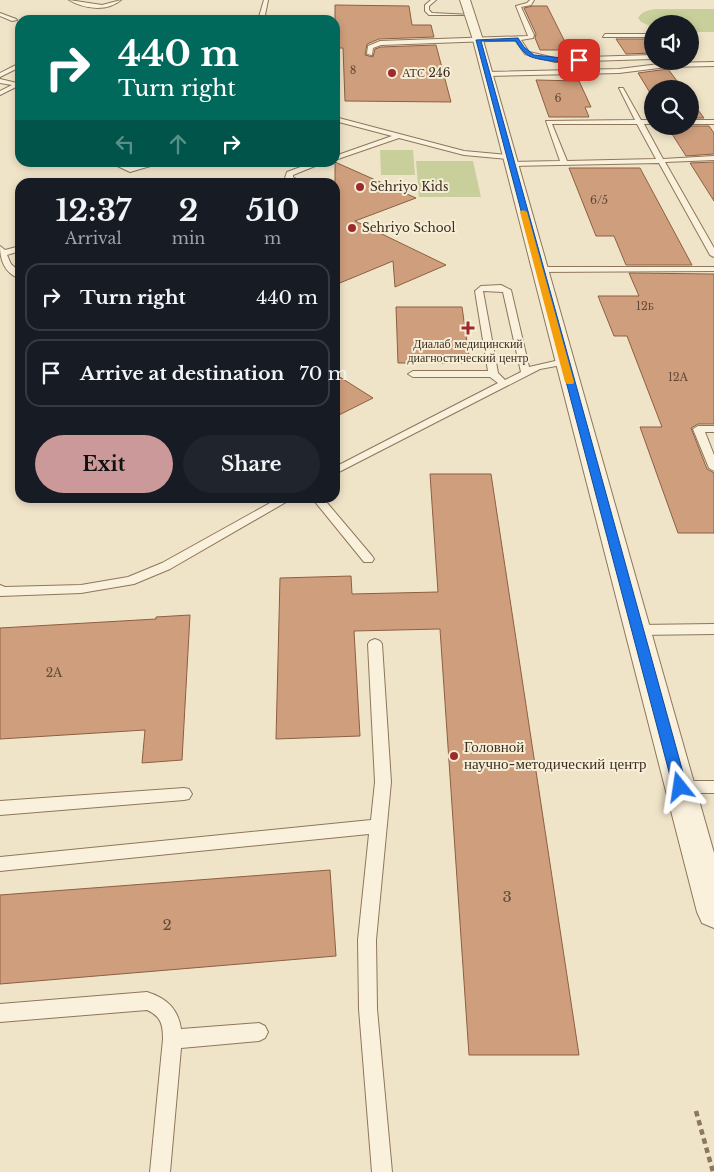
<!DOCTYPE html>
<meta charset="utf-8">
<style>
:root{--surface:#171b24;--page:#20242c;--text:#f1f3f6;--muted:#9ea1a6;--line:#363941;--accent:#cc999b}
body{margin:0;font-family:"Libre Baskerville",serif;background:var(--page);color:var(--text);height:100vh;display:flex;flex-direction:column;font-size:19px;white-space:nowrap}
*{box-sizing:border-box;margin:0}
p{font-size:16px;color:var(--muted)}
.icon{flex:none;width:28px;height:28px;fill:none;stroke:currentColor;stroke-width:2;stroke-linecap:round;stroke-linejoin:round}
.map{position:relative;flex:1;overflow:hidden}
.details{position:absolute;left:15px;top:178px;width:325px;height:325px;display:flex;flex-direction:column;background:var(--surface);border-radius:15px;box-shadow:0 2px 8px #0003}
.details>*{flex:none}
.guide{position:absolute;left:15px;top:15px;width:325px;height:152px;border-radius:15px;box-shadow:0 2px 8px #0003;background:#00695c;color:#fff;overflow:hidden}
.tools{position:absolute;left:644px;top:15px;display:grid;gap:10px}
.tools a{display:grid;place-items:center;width:55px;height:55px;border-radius:50%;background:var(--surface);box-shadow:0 2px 8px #0003;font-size:25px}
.pin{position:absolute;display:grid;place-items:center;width:42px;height:42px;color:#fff;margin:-21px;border-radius:10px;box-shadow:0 2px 8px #0006}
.me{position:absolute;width:55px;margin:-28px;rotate:345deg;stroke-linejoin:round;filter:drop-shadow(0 0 4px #0008)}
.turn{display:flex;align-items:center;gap:18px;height:105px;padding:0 20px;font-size:22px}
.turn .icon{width:65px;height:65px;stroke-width:2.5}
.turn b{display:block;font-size:35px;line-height:42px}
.lanes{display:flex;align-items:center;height:48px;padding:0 20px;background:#0003;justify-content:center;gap:25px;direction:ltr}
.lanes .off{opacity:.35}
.eta{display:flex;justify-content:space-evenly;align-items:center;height:85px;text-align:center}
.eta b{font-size:30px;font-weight:700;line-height:35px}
.primary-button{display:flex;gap:10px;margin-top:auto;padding:10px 20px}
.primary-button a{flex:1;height:58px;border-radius:30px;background:var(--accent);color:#111;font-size:20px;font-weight:700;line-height:58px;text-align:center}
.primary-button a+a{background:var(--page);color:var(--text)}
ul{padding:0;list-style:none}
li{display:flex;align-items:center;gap:15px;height:68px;margin:0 10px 8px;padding:0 10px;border:2px solid var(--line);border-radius:15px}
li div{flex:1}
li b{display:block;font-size:19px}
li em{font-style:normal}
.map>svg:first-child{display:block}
</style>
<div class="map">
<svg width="714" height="1172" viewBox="0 0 714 1172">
<rect width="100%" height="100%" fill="#f0e4c8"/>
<g fill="#c9cf9b">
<path d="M656,9H714V32H690V24H652V27L641,22L638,18C642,11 649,10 656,9Z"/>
<path d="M380,150H413L415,175H381Z"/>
<path d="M416,161H473L481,197H419Z"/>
</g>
<g fill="#cf9f7d" stroke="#8d5f41">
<path d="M335,5L409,6L412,25H431L434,37L379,39L367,44L365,55L373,57L375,49L381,47L436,45L451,102L345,101L343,48H335Z"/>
<path d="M533,6H547L569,50H540L535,38L536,34L524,8Z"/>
<path d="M616,39H648L652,46V53L626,54Z"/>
<path d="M668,69L683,89H652V96L638,73Z"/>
<path d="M536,80L579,81L591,107H585L589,117H549Z"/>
<path d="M690,99L704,118H690Z"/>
<path d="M667,126H709L714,133V154L686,156Z"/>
<path d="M335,162L416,198L355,221L446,265L395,287L393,261L335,285Z"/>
<path d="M714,162V201L690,163Z"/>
<path d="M569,168H640L692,265H626L614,236H596Z"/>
<path d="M629,273L714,274V424H698L691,428L707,469L714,473V533H678L640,427H662L627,336H614L598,296H639Z"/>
<path d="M396,307H462L470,363H398Z"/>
<path d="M335,374L373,398L335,417Z"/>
<path d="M430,474H491L579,1055H469L440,629L354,631L360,736L276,739L280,578L351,576L352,594L438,592Z"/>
<path d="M190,615L182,760L142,763L145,730L0,739V628L156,619V617Z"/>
<path d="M330,870L336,956L0,984V895Z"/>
</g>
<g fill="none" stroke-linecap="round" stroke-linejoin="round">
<defs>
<g id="service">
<path d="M69,0L102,5L121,0C107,12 84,9 69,0Z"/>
<path d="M264,0H268L264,20H258Z"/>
<path d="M431,0H436L429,6V10L432,13L472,15H429L425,11V5Z"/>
<path d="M530,0H534L531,5L521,7L534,35L533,38L521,40L529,52L555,58L652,55V59L555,62L525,54L515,40L381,45L373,48L372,55L367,54L368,46L380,41L528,36L516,6L527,3Z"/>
<path d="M0,13L16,19L17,20L12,21L0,16Z"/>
<path d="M605,34H652V37H603Z"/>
<path d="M714,62V66L667,67L619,73L487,76L484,74L487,72L619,69L667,63Z"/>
<path d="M20,63V67L0,77V73Z"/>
<path d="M0,79L17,83L18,86L0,95V91L12,85L0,83Z"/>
<path d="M619,88H623L641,120H652V124H644L663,159L714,156V160L665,162L714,248V257L710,255L659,163L510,166L507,164L510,162L560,161L546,121L635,120ZM552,124H637L656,159L567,161Z"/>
<path d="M335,117L464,151L508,155L511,157L508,159L464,155L399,138L335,160V156L392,136L335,121Z"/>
<rect x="690" y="120" width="24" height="4"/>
<path d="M61,162H74L58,166V164Z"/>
<path d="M109,162C117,162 126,168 132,167C143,167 153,162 164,162L130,172Z"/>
<path d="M314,162H325L293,175V177L301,182H293L285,178L287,172Z"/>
<path d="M0,246L5,250L20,246V251L7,255L11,264L20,272V279C5,273 0,261 0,246Z"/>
<path d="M539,267H714V271L536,272V268Z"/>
<path d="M501,285L511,290L529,367L564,359L569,362L567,364L540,369L335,474V467L498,383L490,377H413L408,374L413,371H488L475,291L481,286ZM483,291L503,292L521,372L505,380L498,373Z"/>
<path d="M698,426H714V432H705L714,455V471L709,468L693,429Z"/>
<path d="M279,498H293L170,569L134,584L81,593L0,596V585L5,587L81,585L128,577L162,563Z"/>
<path d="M312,498H323L372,556L374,559L372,562H364Z"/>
<path d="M714,624V634L638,635L633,633L631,630L633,627L638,625Z"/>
<path d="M375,639L380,641L382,644L391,782L376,940L377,1009L392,1172H372L359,1009L358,940L369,834L0,871V857L371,820L375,782L368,644L370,641Z"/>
<path d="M680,781H714V793H680L675,792L672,787L675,782Z"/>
<path d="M184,788L189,789L192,794L189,799L184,800L0,815V801Z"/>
<path d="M147,992C166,998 178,1008 181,1029L259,1023L265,1026L268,1032L265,1038L259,1041L181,1048L170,1172H150L163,1039C163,1025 161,1016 147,1010L0,1022V1004Z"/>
</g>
<path id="minor" d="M460,0H470L483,40L714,853V928L702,923L697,912L473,40Z"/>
</defs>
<use href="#service" stroke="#8d765c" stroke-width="2"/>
<use href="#minor" stroke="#8d765c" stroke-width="2"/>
<path stroke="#8d765c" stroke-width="4.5" stroke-dasharray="5.5 4" stroke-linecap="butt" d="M696,1111L713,1172"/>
<use href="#service" fill="#faf1dc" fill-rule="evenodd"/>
<use href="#minor" fill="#faf1dc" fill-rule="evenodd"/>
</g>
<path fill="#1a73e8" stroke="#114b97" d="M518,38L524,47L534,55L581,60C572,64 539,61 529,56C523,52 519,47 516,41H481L687,787L685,791L680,793L675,791L673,787L476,40Z"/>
<path fill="#f59e0b" d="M523,210L527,212L574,382L573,384H567L565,382L520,212Z"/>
<g fill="#9e2a2b" stroke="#f7eed8" stroke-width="2">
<circle cx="392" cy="73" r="5"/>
<circle cx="360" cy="187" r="5"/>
<circle cx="352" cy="228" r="5"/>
<path d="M465.5 320.5h5v5h5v5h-5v5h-5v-5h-5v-5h5z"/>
<circle cx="454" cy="756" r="5"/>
</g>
<g text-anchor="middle" stroke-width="4" stroke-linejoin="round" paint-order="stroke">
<g font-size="11" fill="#624a37">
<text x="353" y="74">8</text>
<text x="558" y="102">6</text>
<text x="599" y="204">6/5</text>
<text x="645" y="310">12Б</text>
<text x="678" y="381">12A</text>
</g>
<g font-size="12" fill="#3d2e20" stroke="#f7eed8" text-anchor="start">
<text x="402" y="77">АТС 246</text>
<text x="370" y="191">Sehriyo Kids</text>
<text x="362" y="232">Sehriyo School</text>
<text x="468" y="348" text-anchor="middle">Диалаб медицинский<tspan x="468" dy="14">диагностический центр</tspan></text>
</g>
<g font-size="12" fill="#624a37">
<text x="54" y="677">2A</text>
</g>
<g font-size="15" fill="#3d2e20" stroke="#f7eed8" text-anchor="start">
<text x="464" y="752">Головной<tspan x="464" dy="17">научно-методический центр</tspan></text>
</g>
<g font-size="15" fill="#624a37">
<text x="507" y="902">3</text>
<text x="167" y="930">2</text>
</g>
</g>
</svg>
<div class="tools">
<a><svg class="icon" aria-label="sound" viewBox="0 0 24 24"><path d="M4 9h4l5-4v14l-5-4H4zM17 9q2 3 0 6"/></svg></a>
<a><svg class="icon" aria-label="search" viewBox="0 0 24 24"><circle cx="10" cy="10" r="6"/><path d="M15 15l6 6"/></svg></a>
</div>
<div class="pin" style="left:579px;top:60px;background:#d93025"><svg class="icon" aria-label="arrive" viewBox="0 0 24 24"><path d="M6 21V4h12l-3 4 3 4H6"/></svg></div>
<svg class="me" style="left:680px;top:787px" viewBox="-20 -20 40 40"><path d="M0-17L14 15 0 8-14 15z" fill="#1a73e8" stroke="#fff" stroke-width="4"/></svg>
<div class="guide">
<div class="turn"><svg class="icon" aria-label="right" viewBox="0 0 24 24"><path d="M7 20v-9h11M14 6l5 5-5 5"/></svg><div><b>440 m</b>Turn right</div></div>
<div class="lanes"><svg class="icon off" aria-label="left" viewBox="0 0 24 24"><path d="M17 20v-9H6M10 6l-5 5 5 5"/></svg><svg class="icon off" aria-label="ahead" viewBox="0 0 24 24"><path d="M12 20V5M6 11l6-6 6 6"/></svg><svg class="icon" aria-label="right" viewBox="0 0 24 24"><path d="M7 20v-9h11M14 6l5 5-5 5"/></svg></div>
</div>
<section class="details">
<div class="eta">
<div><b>12:37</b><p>Arrival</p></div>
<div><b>2</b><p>min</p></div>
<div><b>510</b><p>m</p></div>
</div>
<ul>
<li><svg class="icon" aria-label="right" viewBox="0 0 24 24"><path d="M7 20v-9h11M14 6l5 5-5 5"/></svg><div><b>Turn right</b></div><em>440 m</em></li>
<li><svg class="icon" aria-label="arrive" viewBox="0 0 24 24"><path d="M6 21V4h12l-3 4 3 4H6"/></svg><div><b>Arrive at destination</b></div><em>70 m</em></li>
</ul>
<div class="primary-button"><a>Exit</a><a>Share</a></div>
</section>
</div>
